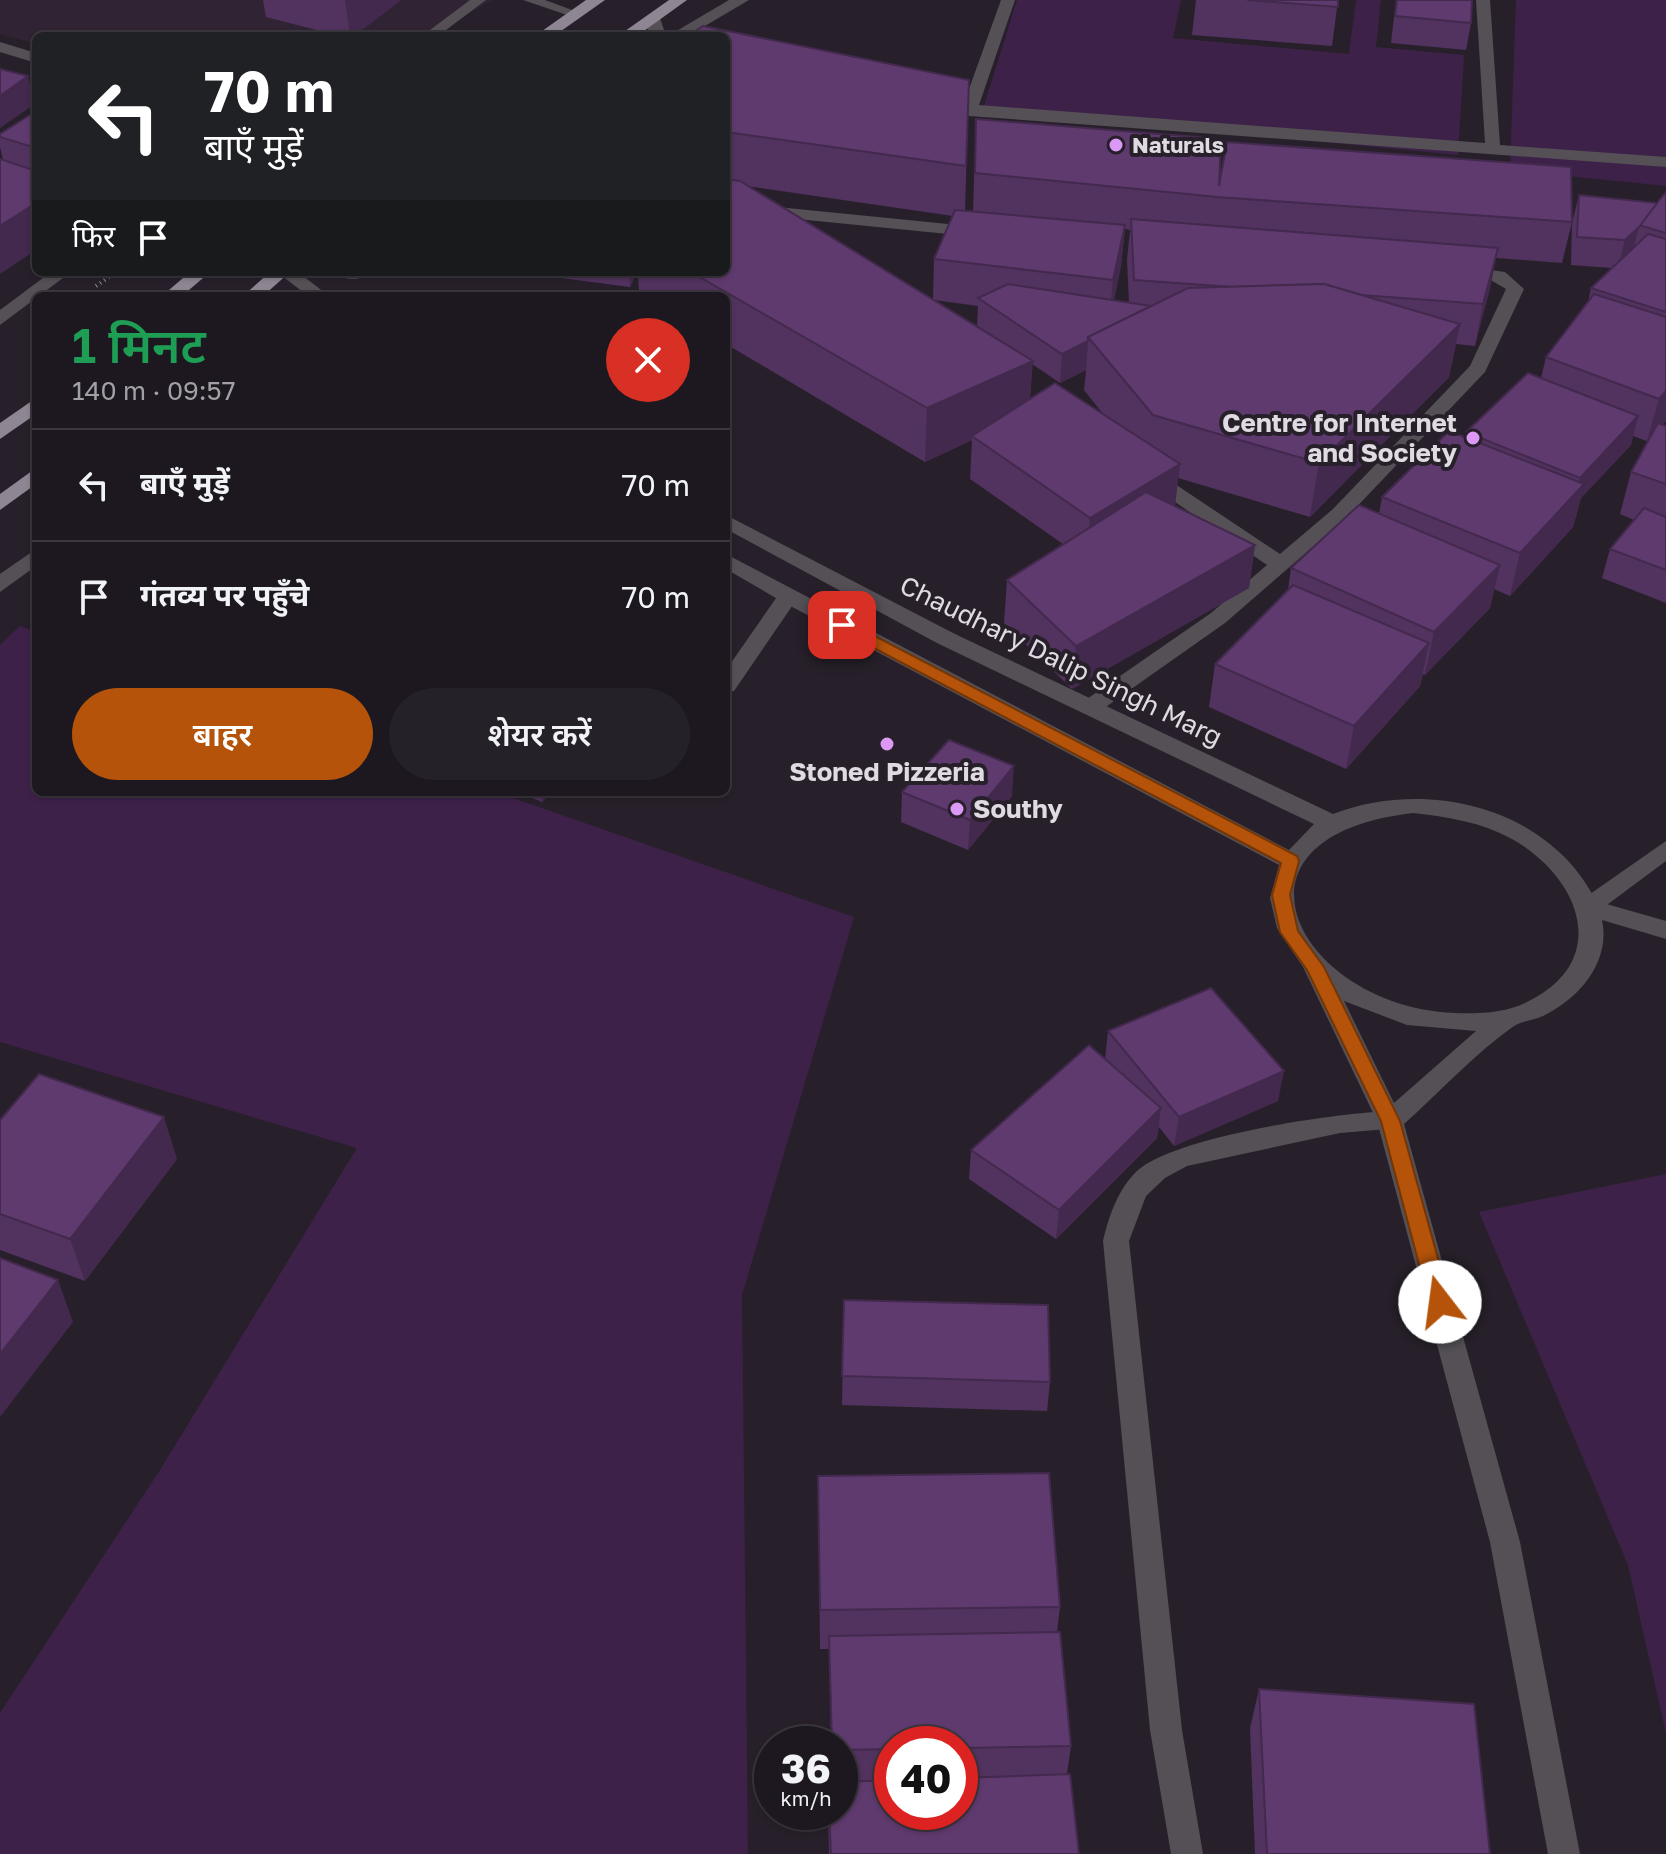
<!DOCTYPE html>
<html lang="hi">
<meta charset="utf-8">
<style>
:root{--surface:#1d1820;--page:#252129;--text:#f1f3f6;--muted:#a0a0a5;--line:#3b373e;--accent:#b45309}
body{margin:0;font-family:"Golos Text","Noto Sans Devanagari",sans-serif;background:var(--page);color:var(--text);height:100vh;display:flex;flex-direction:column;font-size:30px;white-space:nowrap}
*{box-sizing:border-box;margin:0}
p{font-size:26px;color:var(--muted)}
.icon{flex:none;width:44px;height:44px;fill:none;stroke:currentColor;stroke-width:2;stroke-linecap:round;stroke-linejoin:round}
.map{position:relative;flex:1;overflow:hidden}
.side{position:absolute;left:32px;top:292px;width:698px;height:504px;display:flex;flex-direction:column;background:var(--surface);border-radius:12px;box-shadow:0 2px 6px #0004,0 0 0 2px var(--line)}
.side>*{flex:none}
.hud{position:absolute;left:32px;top:32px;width:698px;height:244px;border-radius:12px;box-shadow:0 2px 6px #0004,0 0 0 2px var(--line);background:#202124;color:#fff;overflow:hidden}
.speed{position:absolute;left:754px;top:1726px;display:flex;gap:16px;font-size:40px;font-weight:700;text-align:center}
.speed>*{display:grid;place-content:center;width:104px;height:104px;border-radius:50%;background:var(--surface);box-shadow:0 2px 6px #0004,0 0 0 2px var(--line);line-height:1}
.speed small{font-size:20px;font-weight:400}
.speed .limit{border:12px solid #d22;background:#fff;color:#111}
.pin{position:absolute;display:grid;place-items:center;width:68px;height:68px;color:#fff;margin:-34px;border-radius:16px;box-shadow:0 4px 12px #0006}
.me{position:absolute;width:88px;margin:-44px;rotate:345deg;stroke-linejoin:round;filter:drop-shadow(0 0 6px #0008)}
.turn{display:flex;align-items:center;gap:28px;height:168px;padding:0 40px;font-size:36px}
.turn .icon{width:104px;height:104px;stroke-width:2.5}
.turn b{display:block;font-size:56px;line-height:68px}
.then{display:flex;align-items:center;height:76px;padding:0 40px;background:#0003;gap:16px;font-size:30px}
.round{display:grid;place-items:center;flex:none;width:84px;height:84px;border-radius:42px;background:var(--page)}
.overview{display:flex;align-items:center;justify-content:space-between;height:136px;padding:0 40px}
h1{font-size:48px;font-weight:600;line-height:60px;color:#1e9e55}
.action{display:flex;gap:16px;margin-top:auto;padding:16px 40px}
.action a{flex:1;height:92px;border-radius:48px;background:var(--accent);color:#fff;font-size:32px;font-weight:600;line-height:92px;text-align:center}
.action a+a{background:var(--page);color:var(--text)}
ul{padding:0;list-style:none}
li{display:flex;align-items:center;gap:24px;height:112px;padding:0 40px;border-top:2px solid var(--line)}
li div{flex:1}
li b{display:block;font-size:30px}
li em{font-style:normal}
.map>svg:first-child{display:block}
</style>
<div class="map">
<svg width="1666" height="1854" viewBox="0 0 1666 1854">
<rect width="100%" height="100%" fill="#27202a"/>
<path fill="#302434" d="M0,0H493L427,36H36V44L0,34Z"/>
<g fill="#3e2149">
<path d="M1017,0H1181L1173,38L1349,54L1356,0H1381L1376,47L1464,55L1458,155L983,109Z"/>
<path d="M1516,0H1666V186L1510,170Z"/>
<path d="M20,626L36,632V792H496L854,917L742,1295L748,1854H0V1713L160,1470L357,1148L0,1042V645Z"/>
<path d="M1666,1174V1733L1628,1565L1479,1212Z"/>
</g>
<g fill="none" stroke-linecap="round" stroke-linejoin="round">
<path stroke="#8d878f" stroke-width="4" stroke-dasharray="1 4" stroke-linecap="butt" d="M96,286L116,272"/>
<g fill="#545056" fill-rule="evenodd">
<path d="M470,0H486L438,36H422Z"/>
<path d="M523,0H545L583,14L576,18Z"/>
<path d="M1001,0H1015L979,105L1485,143L1476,0H1490L1500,145L1666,157V167L969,116L934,109L931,106L939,101L964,103Z"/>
</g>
<g fill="#545056" fill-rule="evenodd">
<path d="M729,0H749L688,36H668Z"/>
<path d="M0,42L36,53V63L0,52Z"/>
<path d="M726,202L978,227L987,232L978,237L726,212Z"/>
<path d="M1462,266L1505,272L1524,289L1485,372L1347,517L1225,623L1100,711H1084L1081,706L1084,701L1211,613L1267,565L1143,480L1140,476L1143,472H1157L1280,554L1333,509L1470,366L1506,289L1489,279L1456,275V267Z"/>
<path d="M51,272H71L0,325V310Z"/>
<path d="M788,589L799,596L734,691L726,693V670L781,591Z"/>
<path d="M1666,841V861L1596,913H1580L1576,907L1580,901Z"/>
<path d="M1390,1111L1399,1114L1403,1121L1399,1128L1340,1133L1187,1166L1165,1178L1146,1196L1129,1241L1182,1730L1203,1854H1171L1150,1730L1103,1241C1109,1216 1118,1189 1137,1171C1175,1136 1337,1113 1390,1111Z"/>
</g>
<g fill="#545056" fill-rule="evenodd">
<path d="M652,13L660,18L666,36H650L644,18Z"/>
<path d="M277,272H298L329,296H308Z"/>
<path d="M330,272H375C365,281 340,281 330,272Z"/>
<path d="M726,515L953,633L1333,814C1427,778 1549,807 1596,901L1666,921V939L1602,920C1611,962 1579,999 1543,1016C1534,1020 1522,1021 1514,1026C1475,1053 1440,1092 1404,1124L1520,1542L1580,1854H1548L1490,1542L1377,1121L1303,967L1277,928L1270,898L1279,865L781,601L726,569V554L1289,850L1314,824L937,643L726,529ZM1413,813C1448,817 1481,822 1512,839C1581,878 1612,961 1527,1002C1506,1013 1479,1014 1455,1013C1300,1007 1207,837 1413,813ZM1344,1001L1407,1025L1476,1031L1394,1103Z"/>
<path d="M36,549V566L0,592V574Z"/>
</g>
<g fill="#8e8692" fill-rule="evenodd">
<path d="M586,0H605L554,36H535Z"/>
<path d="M669,0H687L637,36H618Z"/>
<path d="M190,272H210L182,296H162Z"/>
<path d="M270,272H290L263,296H243Z"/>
<path d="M36,398V414L0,439V423Z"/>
<path d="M36,468V484L0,510V494Z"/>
</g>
</g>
<g fill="#52325f" fill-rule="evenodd">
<path d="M263,0H401L354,36H340L266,17Z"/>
<path d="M1196,0H1338L1332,46L1192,35Z"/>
<path d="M1396,0H1472L1471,23L1466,50L1391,43Z"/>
<path d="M726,36L969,80L965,211H973L976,119L1219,186L1572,222L1562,263L1496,258L1475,346L1456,344L1449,377L1310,517L1178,478L1175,506L1255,545L1249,588L1072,689L1004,623L1007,580L1063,544L970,479L972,440L925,462L726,344V296H645L639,292L638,272H726ZM746,186L953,216L934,259L933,300ZM1125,229L1130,230L1127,260L1129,303L1114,300L1121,266ZM934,300L978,306L977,327ZM1032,364L1060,383L1086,370L1084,390L1103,414L1030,399Z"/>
<path d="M36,111V250L3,160L0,147V134Z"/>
<path d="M1666,192V421L1662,425L1666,426V603L1602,578L1610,549L1634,520L1620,514L1631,472L1650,438L1647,441L1633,436L1631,445L1581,498L1573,527L1510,596L1494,589L1490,608L1425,675L1423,674L1420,686L1346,769L1209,707L1215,664L1288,590L1291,568L1379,514L1382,497L1465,437L1466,432L1541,378L1546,357L1588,302L1591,288L1612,268L1571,265L1572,223L1579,195L1657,203Z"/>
<path d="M515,272H637L630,287Z"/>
<path d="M518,792H552L542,802Z"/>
<path d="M902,792L1012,796L968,850L901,822Z"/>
<path d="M1108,1031L1278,1101L1174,1146L1159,1127L1157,1138L1056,1239L969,1179L971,1150L1105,1059Z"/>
<path d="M0,1120L177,1159L85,1281L0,1250Z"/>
<path d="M844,1300L1050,1382L1047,1411L842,1405Z"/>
<path d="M818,1476L1060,1607L1057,1632L1071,1746L1067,1774L1079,1854H829L828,1812H840V1744H831L829,1649H820ZM892,1744H960V1812H892Z"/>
<path d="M1259,1689L1490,1854H1255L1250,1728Z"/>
</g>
<g fill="#42294d">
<path d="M345,0H401L354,36H350Z"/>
<path d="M28,76L35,104L0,128V96Z"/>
<path d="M36,203V250L0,274V226Z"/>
<path d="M1125,225L1121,266L1109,321L1113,280Z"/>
<path d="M1639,227L1632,255L1618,268L1625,240Z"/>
<path d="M1498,248L1490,289L1475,346L1483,304Z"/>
<path d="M629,272H637L630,287Z"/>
<path d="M1460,324L1449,377L1310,517L1319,463Z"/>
<path d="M1088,341L1086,370L1060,383L1062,354Z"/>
<path d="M1033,361L1029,414L972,436V440L925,462L927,408Z"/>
<path d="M1666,391V421L1647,441L1659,399Z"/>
<path d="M1638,416L1631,445L1581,498L1573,527L1510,596L1520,553L1576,493L1580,478Z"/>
<path d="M1180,464L1175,506L1086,561L1090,518Z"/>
<path d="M1255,545L1249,588L1072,689L1076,646Z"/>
<path d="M1500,565L1490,608L1425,675L1434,632Z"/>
<path d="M1429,643L1420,686L1346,769L1354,726Z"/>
<path d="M1014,766L1012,796L968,850L970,820Z"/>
<path d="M541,792H552L542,802Z"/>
<path d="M1284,1071L1278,1101L1174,1146L1179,1117Z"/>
<path d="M1161,1108L1157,1138L1056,1239L1059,1210Z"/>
<path d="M164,1117L177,1159L85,1281L70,1239Z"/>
<path d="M58,1280L73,1322L0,1417V1354Z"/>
</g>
<g fill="#5f3a6e" stroke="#42294d" stroke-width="2">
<path d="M1247,0H1338V7Z"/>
<path d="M1397,0H1472L1471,23L1395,16Z"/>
<path d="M703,26L969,80L966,166L726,132V36H688Z"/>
<path d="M0,69L28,76L0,96Z"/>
<path d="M36,111V148L0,137V134Z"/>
<path d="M976,119L1221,139L1219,186L1227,142L1571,167L1572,222L1217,197L975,173Z"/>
<path d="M0,159L36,171V203L0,226Z"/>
<path d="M726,179L740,181L1033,361L927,408L691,272H726Z"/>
<path d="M1666,192V233L1639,225Z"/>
<path d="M1579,195L1657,203L1639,227L1625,240L1577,237Z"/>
<path d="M955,210L1125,225L1113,280L934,259Z"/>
<path d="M1131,219L1498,248L1483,304L1361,295L1324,284L1234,287L1134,280Z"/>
<path d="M1648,234L1666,239V312L1591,288Z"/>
<path d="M1008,284L1151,306L1088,337V341L1062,354L978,298Z"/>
<path d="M1324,284L1460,324L1319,463L1153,415L1088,337L1188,288Z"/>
<path d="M1594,294L1666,317V391L1659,399L1546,357Z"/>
<path d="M1528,373L1638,416L1580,478L1466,432Z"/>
<path d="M1055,383L1180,464L1090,518L972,436Z"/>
<path d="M1658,423L1666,426V484L1631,472Z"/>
<path d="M1449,431L1584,484L1520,553L1382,497Z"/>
<path d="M1146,492L1255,545L1076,646L1007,580Z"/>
<path d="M1359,505L1500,565L1434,632L1291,568Z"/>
<path d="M1644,508L1666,517V570L1610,549Z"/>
<path d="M1293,585L1429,643L1354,726L1215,664Z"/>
<path d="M949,740L1014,766L970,820L902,792Z"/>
<path d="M1211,988L1284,1071L1179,1117L1108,1031Z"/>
<path d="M1089,1045L1161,1108L1059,1210L971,1150Z"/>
<path d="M39,1074L164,1117L70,1239L0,1214V1120Z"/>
<path d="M0,1258L58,1280L0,1354Z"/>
<path d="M844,1300L1048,1305L1050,1382L842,1376Z"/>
<path d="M1049,1473L1060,1607L820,1610L818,1476Z"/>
<path d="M1060,1632L1071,1746L960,1748V1744H892V1749L840,1750V1744H832L829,1636Z"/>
<path d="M1259,1689L1474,1704L1490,1854H1267Z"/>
<path d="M1070,1774L1079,1854H831L829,1812H840V1782L892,1780V1812H960V1778Z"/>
</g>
<path fill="#b45309" stroke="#753606" stroke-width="2" d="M842,619L1297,856L1299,861L1290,895L1298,931L1324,967L1400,1121L1450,1302L1447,1308L1440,1310L1429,1302L1381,1121L1307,970L1280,932L1272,895L1281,863L836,628L834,625Z"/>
<g fill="#db99f5" stroke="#27202a" stroke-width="3">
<circle cx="1116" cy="145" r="8"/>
<circle cx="1473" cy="438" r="8"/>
<circle cx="887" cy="744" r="8"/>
<circle cx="957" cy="809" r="8"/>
</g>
<g text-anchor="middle" stroke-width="8" stroke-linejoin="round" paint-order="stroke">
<g font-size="22" font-weight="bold" fill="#e0dbe2" stroke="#27202a" text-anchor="start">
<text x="1132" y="153">Naturals</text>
</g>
<g font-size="26" font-weight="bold" fill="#e0dbe2" stroke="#27202a" text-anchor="end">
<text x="1457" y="432">Centre for Internet<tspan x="1457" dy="30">and Society</tspan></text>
<text x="887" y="781" text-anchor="middle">Stoned Pizzeria</text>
<text x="973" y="818" text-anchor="start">Southy</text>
</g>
<g font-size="26" fill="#e0dbe2" stroke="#27202a">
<text transform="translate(1061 661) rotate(26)" y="9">Chaudhary Dalip Singh Marg</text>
</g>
</g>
</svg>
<div class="speed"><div>36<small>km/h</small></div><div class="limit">40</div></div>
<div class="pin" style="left:842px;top:625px;background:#d93025"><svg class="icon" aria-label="arrive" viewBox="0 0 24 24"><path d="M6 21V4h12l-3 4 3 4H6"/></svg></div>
<svg class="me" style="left:1440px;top:1302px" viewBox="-20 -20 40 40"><circle r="19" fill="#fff"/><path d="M0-13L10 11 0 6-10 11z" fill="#b45309"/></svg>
<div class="hud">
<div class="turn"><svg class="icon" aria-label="left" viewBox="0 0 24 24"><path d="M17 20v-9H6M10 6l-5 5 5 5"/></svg><div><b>70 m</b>बाएँ मुड़ें</div></div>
<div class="then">फिर<svg class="icon" aria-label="arrive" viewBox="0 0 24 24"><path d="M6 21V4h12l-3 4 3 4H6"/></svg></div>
</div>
<section class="side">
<div class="overview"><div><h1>1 मिनट</h1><p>140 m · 09:57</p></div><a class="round" style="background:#d93025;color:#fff"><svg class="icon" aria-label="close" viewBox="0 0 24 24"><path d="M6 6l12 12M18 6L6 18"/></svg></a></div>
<ul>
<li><svg class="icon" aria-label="left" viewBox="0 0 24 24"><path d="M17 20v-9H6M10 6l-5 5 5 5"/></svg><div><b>बाएँ मुड़ें</b></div><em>70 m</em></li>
<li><svg class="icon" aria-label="arrive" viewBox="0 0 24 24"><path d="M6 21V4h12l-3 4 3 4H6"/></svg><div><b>गंतव्य पर पहुँचे</b></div><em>70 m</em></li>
</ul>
<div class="action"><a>बाहर</a><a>शेयर करें</a></div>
</section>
</div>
